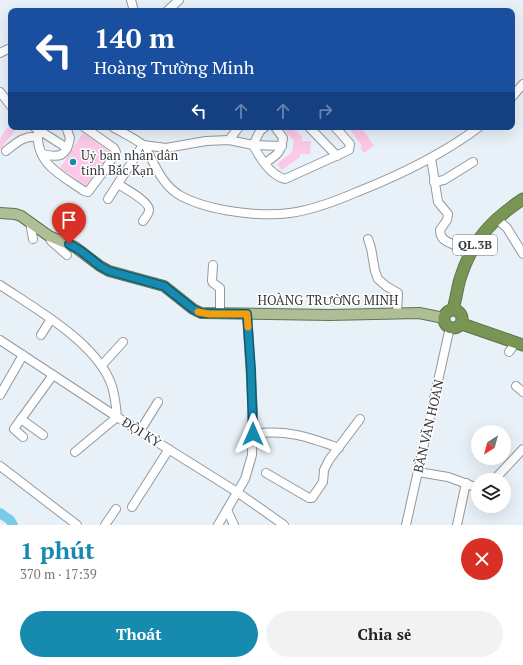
<!DOCTYPE html>
<html lang="vi">
<meta charset="utf-8">
<style>
:root{--surface:#fff;--page:#f2f2f2;--text:#222;--muted:#767676;--accent:#178baf}
body{margin:0;font-family:"PT Serif",serif;background:var(--page);color:var(--text);height:100vh;display:flex;flex-direction:column;font-size:15px;white-space:nowrap}
*{box-sizing:border-box;margin:0}
p{font-size:13px;color:var(--muted)}
.icon{flex:none;width:22px;height:22px;fill:none;stroke:currentColor;stroke-width:2;stroke-linecap:round;stroke-linejoin:round}
.map{position:relative;height:525px;overflow:hidden}
.sheet{display:flex;flex-direction:column;background:var(--surface);flex:1}
.sheet>*{flex:none}
.guide{position:absolute;left:8px;top:8px;width:507px;height:122px;border-radius:8px;box-shadow:0 4px 16px #0002;background:#1a4fa0;color:#fff;overflow:hidden}
.needle{width:26px;rotate:216deg}
.fabs{position:absolute;left:471px;top:425px;display:grid;gap:8px}
.fabs a{display:grid;place-items:center;width:40px;height:40px;border-radius:50%;background:var(--surface);box-shadow:0 4px 16px #0002;font-size:20px}
.pin{position:absolute;display:grid;place-items:center;width:34px;height:34px;color:#fff;margin:-41px -17px;border-radius:50% 50% 50% 0;rotate:-45deg;box-shadow:0 0 4px #0007}
.pin .icon{rotate:45deg}
.me{position:absolute;width:44px;margin:-22px;rotate:0deg;stroke-linejoin:round;filter:drop-shadow(0 0 3px #0008)}
.turn{display:flex;align-items:center;gap:14px;height:84px;padding:0 20px;font-size:18px}
.turn .icon{width:52px;height:52px;stroke-width:2.5}
.turn b{display:block;font-size:28px;line-height:34px}
.lanes{display:flex;align-items:center;height:38px;padding:0 20px;background:#0003;justify-content:center;gap:20px;direction:ltr}
.lanes .off{opacity:.35}
.round{display:grid;place-items:center;flex:none;width:42px;height:42px;border-radius:21px;background:var(--page)}
.headline{display:flex;align-items:center;justify-content:space-between;height:68px;padding:0 20px}
h1{font-size:24px;font-weight:700;line-height:30px;color:var(--accent)}
.cta{display:flex;gap:8px;margin-top:auto;padding:8px 20px}
.cta a{flex:1;height:46px;border-radius:24px;background:var(--accent);color:#fff;font-size:16px;font-weight:700;line-height:46px;text-align:center}
.cta a+a{background:var(--page);color:var(--text)}
.map>svg:first-child{display:block}
</style>
<div class="map">
<svg width="523" height="525" viewBox="0 0 523 525">
<rect width="100%" height="100%" fill="#e9f1f8"/>
<g fill="none" stroke-linecap="round" stroke-linejoin="round">
<path stroke="#7acbe8" stroke-width="10" d="M0,513L10,520L13,525"/>
</g>
<g fill="#fcc8e8">
<path d="M8,127H18L2,147L0,152V138Z"/>
<path d="M282,127H292L302,137V141H311L310,154H300V157L282,170L277,164L292,152L294,141Z"/>
<path d="M348,127H361L374,146L364,153L360,147L362,146Z"/>
<path d="M83,133L110,152L86,186L60,168Z"/>
</g>
<g fill="none" stroke-linecap="round" stroke-linejoin="round">
<defs>
<g id="minor">
<path d="M131,0L134,11"/>
<path d="M167,11L179,0"/>
<path d="M0,53L8,49"/>
<path d="M0,92L11,106"/>
<path d="M512,97L523,84"/>
<path d="M34,127L67,148"/>
<path d="M43,127L38,131C35,164 61,175 84,191L88,192L106,168L116,152L114,148L84,127"/>
<path d="M113,127C119,131 140,141 144,146C146,149 148,153 150,156C158,172 165,187 181,196C209,211 259,217 290,213C313,210 336,201 357,192C400,175 442,155 479,127"/>
<path d="M265,127L260,131L253,145C260,158 270,175 285,179L349,150L350,144L335,127"/>
<path d="M309,127L337,156"/>
<path d="M229,140L239,127"/>
<path d="M6,151C16,143 24,135 38,137"/>
<path d="M42,154C59,158 67,157 70,138L66,127"/>
<path d="M431,158L438,202L448,214L447,220L440,230C440,243 452,242 460,248C463,250 466,254 469,257"/>
<path d="M265,163C277,155 281,153 283,138L275,127"/>
<path d="M434,182L444,180L473,162"/>
<path d="M118,184C124,188 150,202 149,210C149,214 145,218 143,221"/>
<path d="M108,199L143,145L166,148L206,141L229,140L253,145L282,146"/>
<path d="M496,218L507,228L523,254"/>
<path d="M30,222L33,239"/>
<path d="M49,236L51,241L67,255"/>
<path d="M368,239L371,248L375,271L378,279L386,286L398,293L397,313"/>
<path d="M213,265L212,281L213,283L220,288V314"/>
<path d="M0,285C36,309 93,341 110,381C115,392 116,405 117,417L75,452"/>
<path d="M41,335L51,319"/>
<path d="M0,340L117,417L237,492L284,525"/>
<path d="M509,352L516,342"/>
<path d="M102,365L123,342"/>
<path d="M516,386L523,392"/>
<path d="M0,395L23,355"/>
<path d="M21,419L43,435"/>
<path d="M140,431L158,402"/>
<path d="M253,434C286,429 308,437 339,448"/>
<path d="M23,437L14,429L16,426L53,375"/>
<path d="M0,466L77,525"/>
<path d="M418,472L448,477L478,488"/>
<path d="M266,473L309,498H312L323,482L324,470L329,460L360,419"/>
<path d="M494,480L523,449"/>
<path d="M132,507L169,449"/>
<path d="M227,510L234,525"/>
<path d="M105,525L116,509"/>
<path d="M218,525L245,479L252,455L253,411L247,314"/>
<path d="M406,525L450,327"/>
<path d="M457,525L466,483"/>
</g>
<path id="major" d="M0,213L15,214L21,216L49,236L75,247L100,266L109,271L164,286L193,309L201,313L330,315L419,313L444,318"/>
<g id="highway">
<path d="M453,309C456,300 457,289 460,279C472,241 490,221 523,199"/>
<circle cx="453" cy="319" r="9"/>
<path d="M462,324L523,345"/>
</g>
</defs>
<use href="#minor" stroke="#92999f" stroke-width="10"/>
<use href="#major" stroke="#61744b" stroke-width="12"/>
<use href="#highway" stroke="#61744b" stroke-width="13"/>
<use href="#minor" stroke="#fff" stroke-width="8"/>
<use href="#major" stroke="#aebf98" stroke-width="10"/>
<use href="#highway" stroke="#789554" stroke-width="11"/>
</g>
<g fill="none" stroke-linecap="round" stroke-linejoin="round">
<defs>
<path id="route" d="M69,244L81,251L100,266L109,271L164,286L193,309L201,313L247,314L251,370L253,434"/>
</defs>
<use href="#route" stroke="#0f5a72" stroke-width="10"/>
<use href="#route" stroke="#178baf" stroke-width="7"/>
<path stroke="#f59e0b" stroke-width="7" d="M198,312L209,314H247L248,327"/>
</g>
<circle fill="#178baf" stroke="#fff" stroke-width="1.5" cx="73" cy="162" r="4"/>
<g text-anchor="middle" stroke-width="3" stroke-linejoin="round" paint-order="stroke">
<rect fill="#fff" stroke="#727476" stroke-width="1" x="453" y="235" width="44" height="20" rx="3"/>
<g font-size="12" font-weight="bold" fill="#36383b">
<text x="475" y="249">QL.3B</text>
</g>
<g font-size="13" fill="#36383b" stroke="#fff" text-anchor="start">
<text x="81" y="160">Uỷ ban nhân dân<tspan x="81" dy="15">tỉnh Bắc Kạn</tspan></text>
</g>
<g font-size="13" fill="#36383b" stroke="#fff">
<text x="328" y="305">HOÀNG TRƯỜNG MINH</text>
<text transform="translate(428 426) rotate(-77)" y="5">BÀN VĂN HOAN</text>
<text transform="translate(142 432) rotate(32)" y="5">ĐỘI KỲ</text>
</g>
</g>
</svg>
<div class="fabs">
<a><svg class="needle" viewBox="-14 -14 28 28"><path d="M0-13l5 13h-10z" fill="#e53935"/><path d="M0 13l5-13h-10z" fill="#767676"/></svg></a>
<a><svg class="icon" aria-label="layers" viewBox="0 0 24 24"><path d="M12 4l9 5-9 5-9-5zM3 14l9 5 9-5"/></svg></a>
</div>
<div class="pin" style="left:69px;top:244px;background:#d93025"><svg class="icon" aria-label="arrive" viewBox="0 0 24 24"><path d="M6 21V4h12l-3 4 3 4H6"/></svg></div>
<svg class="me" style="left:253px;top:434px" viewBox="-20 -20 40 40"><path d="M0-17L14 15 0 8-14 15z" fill="#178baf" stroke="#fff" stroke-width="4"/></svg>
<div class="guide">
<div class="turn"><svg class="icon" aria-label="left" viewBox="0 0 24 24"><path d="M17 20v-9H6M10 6l-5 5 5 5"/></svg><div><b>140 m</b>Hoàng Trường Minh</div></div>
<div class="lanes"><svg class="icon" aria-label="left" viewBox="0 0 24 24"><path d="M17 20v-9H6M10 6l-5 5 5 5"/></svg><svg class="icon off" aria-label="ahead" viewBox="0 0 24 24"><path d="M12 20V5M6 11l6-6 6 6"/></svg><svg class="icon off" aria-label="ahead" viewBox="0 0 24 24"><path d="M12 20V5M6 11l6-6 6 6"/></svg><svg class="icon off" aria-label="right" viewBox="0 0 24 24"><path d="M7 20v-9h11M14 6l5 5-5 5"/></svg></div>
</div>
</div>
<section class="sheet">
<div class="headline"><div><h1>1 phút</h1><p>370 m · 17:39</p></div><a class="round" style="background:#d93025;color:#fff"><svg class="icon" aria-label="close" viewBox="0 0 24 24"><path d="M6 6l12 12M18 6L6 18"/></svg></a></div>
<div class="cta"><a>Thoát</a><a>Chia sẻ</a></div>
</section>
